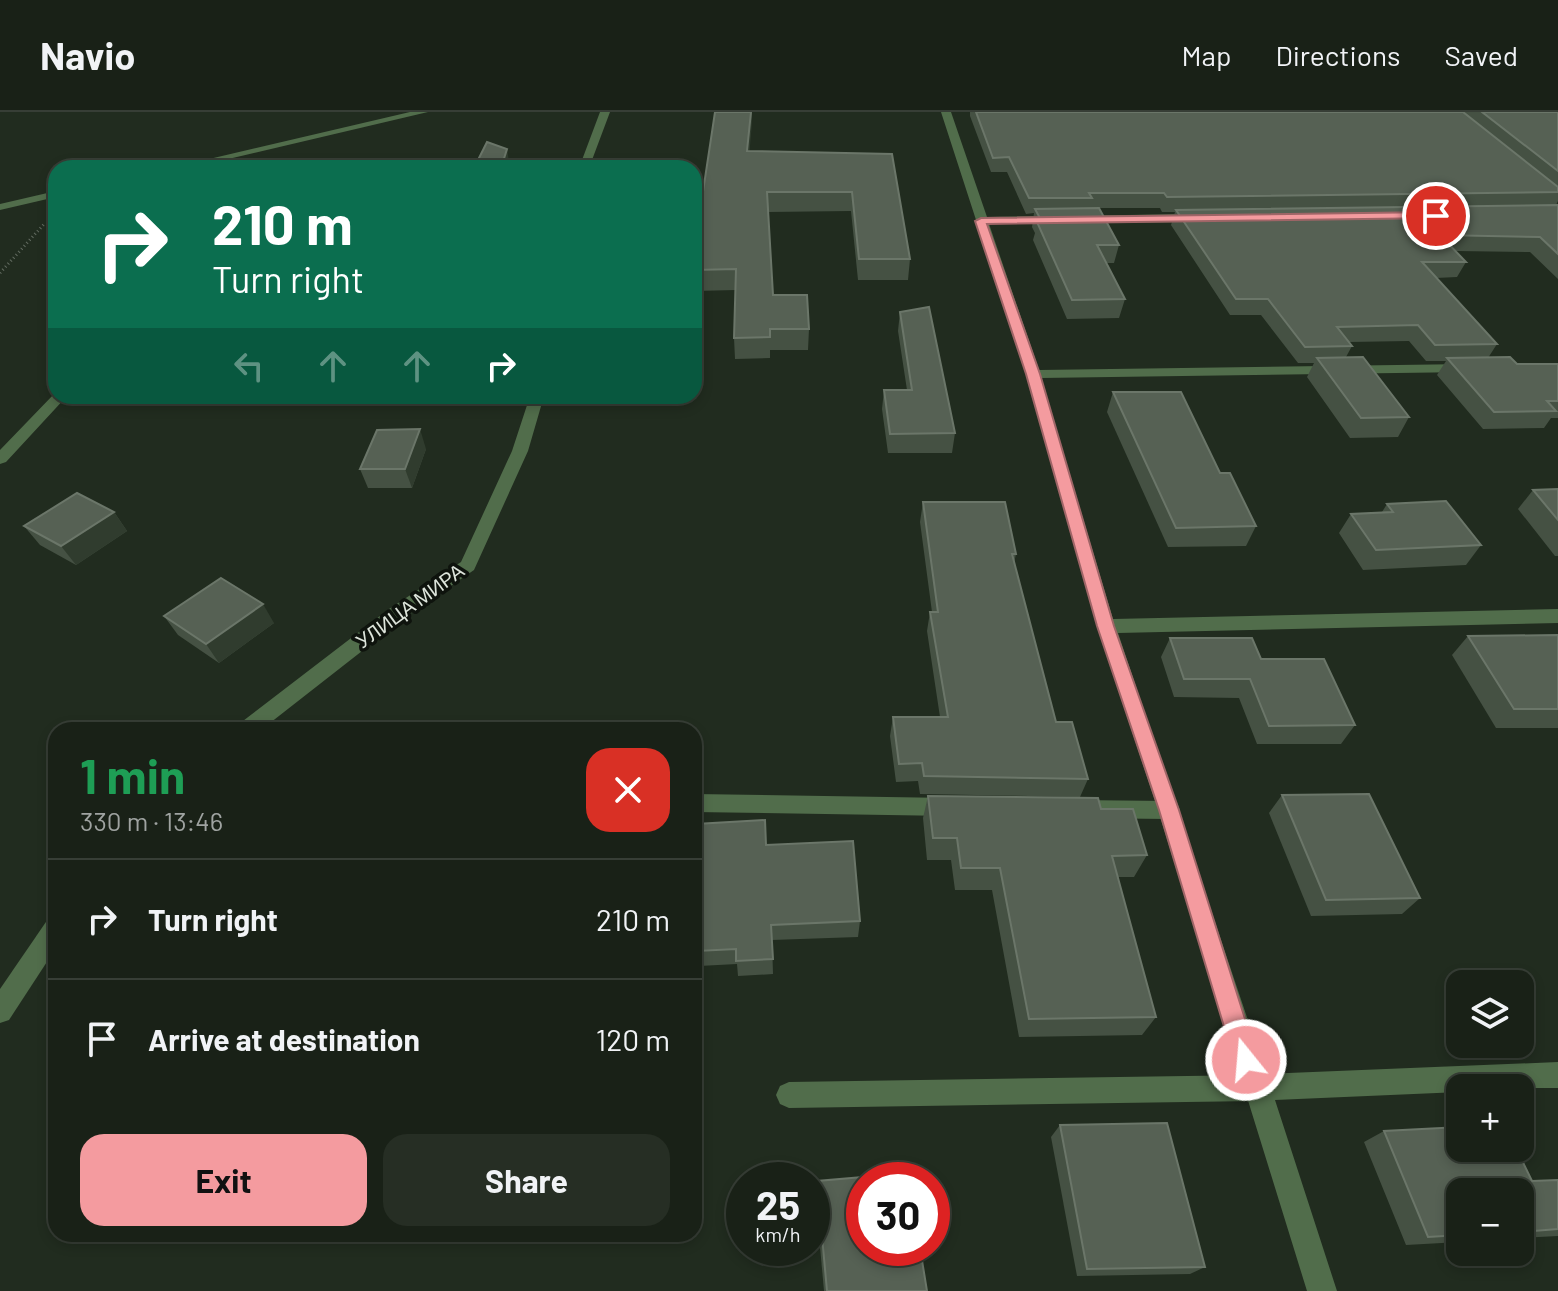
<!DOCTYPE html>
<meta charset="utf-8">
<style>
:root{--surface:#192117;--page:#262e24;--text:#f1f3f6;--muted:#9fa3a1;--line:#373e36;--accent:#f49b9f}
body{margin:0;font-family:Barlow,sans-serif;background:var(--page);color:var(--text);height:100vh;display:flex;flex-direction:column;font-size:30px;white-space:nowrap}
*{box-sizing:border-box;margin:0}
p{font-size:26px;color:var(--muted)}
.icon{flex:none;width:44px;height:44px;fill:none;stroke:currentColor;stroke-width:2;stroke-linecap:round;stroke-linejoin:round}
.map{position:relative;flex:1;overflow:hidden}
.drawer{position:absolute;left:48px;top:610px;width:654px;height:520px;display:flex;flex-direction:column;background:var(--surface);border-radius:24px;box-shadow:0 4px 12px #0003,0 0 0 2px var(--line)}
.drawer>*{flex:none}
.hud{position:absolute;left:48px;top:48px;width:654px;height:244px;border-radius:24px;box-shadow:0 4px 12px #0003,0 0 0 2px var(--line);background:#0b6e4f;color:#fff;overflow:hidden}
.fabs{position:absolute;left:1446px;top:858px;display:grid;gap:16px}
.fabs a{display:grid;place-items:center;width:88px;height:88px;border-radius:16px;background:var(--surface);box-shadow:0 4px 12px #0003,0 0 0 2px var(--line);font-size:40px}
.speed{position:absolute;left:726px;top:1050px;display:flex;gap:16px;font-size:40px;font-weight:700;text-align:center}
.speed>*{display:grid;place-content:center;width:104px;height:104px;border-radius:50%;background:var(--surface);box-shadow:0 4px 12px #0003,0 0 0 2px var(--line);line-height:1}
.speed small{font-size:20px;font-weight:400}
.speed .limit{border:12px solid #d22;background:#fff;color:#111}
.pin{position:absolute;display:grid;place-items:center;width:68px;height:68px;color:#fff;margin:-34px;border:4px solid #fff;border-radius:50%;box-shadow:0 2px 8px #0007}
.me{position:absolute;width:88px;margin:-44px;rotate:343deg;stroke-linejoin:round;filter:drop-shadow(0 0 6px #0008)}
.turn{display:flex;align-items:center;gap:28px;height:168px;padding:0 32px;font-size:36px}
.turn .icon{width:104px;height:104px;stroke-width:2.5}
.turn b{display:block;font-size:56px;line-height:68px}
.lanes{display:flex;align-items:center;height:76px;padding:0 32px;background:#0003;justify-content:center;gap:40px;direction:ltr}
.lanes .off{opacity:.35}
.round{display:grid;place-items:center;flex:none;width:84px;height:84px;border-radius:24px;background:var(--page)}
.summary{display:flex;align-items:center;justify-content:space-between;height:136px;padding:0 32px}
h1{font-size:48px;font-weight:700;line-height:60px;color:#1e9e55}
.action{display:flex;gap:16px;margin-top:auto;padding:16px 32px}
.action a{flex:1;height:92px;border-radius:24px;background:var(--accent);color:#111;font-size:32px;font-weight:700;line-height:92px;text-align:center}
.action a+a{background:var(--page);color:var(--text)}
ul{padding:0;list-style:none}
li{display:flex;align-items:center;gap:24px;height:120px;padding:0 32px;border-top:2px solid var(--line)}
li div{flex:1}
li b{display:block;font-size:30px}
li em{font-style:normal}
header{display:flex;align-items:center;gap:48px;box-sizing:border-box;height:112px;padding:0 40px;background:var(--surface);border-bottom:2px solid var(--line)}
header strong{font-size:38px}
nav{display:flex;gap:44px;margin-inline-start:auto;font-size:28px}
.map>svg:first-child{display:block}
</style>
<header>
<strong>Navio</strong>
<nav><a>Map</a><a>Directions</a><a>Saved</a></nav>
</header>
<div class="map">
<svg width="1558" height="1179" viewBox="0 0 1558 1179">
<rect width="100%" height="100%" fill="#212c1f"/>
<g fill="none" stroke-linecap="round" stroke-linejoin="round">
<path stroke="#636c61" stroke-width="3" stroke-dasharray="1 3" stroke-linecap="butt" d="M0,161L45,111"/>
<g fill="#516d4b" fill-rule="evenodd">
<path d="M694,682L950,686L958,688L961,695L958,702L950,704L694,700Z"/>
<path d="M1074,688L1169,689L1177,691L1180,698L1177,705L1169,707L1074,706L1066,704L1063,697L1066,690Z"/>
<path d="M1255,963L1264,967L1268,976L1264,985L1255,989L789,996L780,992L776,983L780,974L789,970Z"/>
</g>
<g fill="#516d4b" fill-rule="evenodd">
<path d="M410,0H428L190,56H171Z"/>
<path d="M600,0H610L589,56H579Z"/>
<path d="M941,0H951L987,105L1197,102L1203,106L1197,110L989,112L1039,258L1469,252L1476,256L1469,260L1041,266L1113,507L1558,497V511L1118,521L1266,962L1558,950V976H1460V980L1275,988L1337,1179H1307L1158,698L1097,514L1026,262Z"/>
<path d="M56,79V85L0,98V92Z"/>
<path d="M55,281L56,284H67L6,350L0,352V338Z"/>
<path d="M530,284H544L528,339L474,458L403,507L261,618H236L239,612L389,497L461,450L512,339Z"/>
<path d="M56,804V836L9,908L0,911V877L48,807Z"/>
</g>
</g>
<g fill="#455143">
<path d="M715,0H752L749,39L892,42L910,147L908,168H858L851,99L768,100L773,183L809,217L808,238H770V246L735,247L734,226L736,178L694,179V93H701Z"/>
<path d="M970,0H1558V89L1556,93H1558V167L1530,140L1456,139L1466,150L1457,165L1436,166L1497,232L1488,246L1517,252H1558V306H1551L1544,316L1483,317L1437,263L1446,249H1426L1409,229L1349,230L1352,234L1346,245L1409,305L1398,325L1350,326L1307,265L1314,251H1298L1261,203H1230L1171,113L1175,100H1162L1160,96H1099L1119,133L1114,151H1106L1125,187L1119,206L1067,207L1033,128L1035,121L1032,115L1034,101L1026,102L1007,60H991L970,4Z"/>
<path d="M900,200L955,321L952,341H888L882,297L884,278H907L898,219Z"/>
<path d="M1113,280L1220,361L1256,414L1246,434L1168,435L1107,300Z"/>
<path d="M426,337L412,376H368L360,357Z"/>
<path d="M1558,377V444H1555L1518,397L1533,378Z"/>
<path d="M923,390L1016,442L1014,451L1056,610L1088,667L1080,685L920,682L918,669L896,670L890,624L893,605H940L927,519L930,500H932L920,410Z"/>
<path d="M1387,392L1481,433L1466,453L1363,458L1339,421L1351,402L1382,400Z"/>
<path d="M114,400L127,419L76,453L40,433L24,414Z"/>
<path d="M164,504L274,511L219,551L178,523Z"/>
<path d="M1558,523V616H1496L1452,543L1468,524Z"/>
<path d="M1170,526L1261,547L1355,613L1341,632H1257L1239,586L1174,585L1161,545Z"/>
<path d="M1282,683L1420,786L1402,802L1311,804L1269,701Z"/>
<path d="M928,684L1101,697L1147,743L1134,765H1118L1156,905L1142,923L1019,925L992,778H955L951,748H927L923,706Z"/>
<path d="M694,725L766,733L860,809L858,825L772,828L773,862L738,864L737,852L699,854L697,839V820H694Z"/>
<path d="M694,943L701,956L700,1108H694Z"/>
<path d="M1060,1013L1205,1155L1190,1162L1077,1164L1051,1025Z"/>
<path d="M1384,1019L1532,1069L1558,1068V1124L1520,1126V1080H1460V1130L1406,1133L1364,1030Z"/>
<path d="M817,1069L927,1179H824L815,1079Z"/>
</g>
<g fill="#303c2e">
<path d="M751,0L752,10L748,58L747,39Z"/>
<path d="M507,37L510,56H501Z"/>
<path d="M420,317L426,337L412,376L405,357Z"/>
<path d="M114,400L127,419L76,453L61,434Z"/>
<path d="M263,492L274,511L219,551L206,532Z"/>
<path d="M699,943L701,956L700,1108L698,1099Z"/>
</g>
<g fill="#566154" stroke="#6b7669" stroke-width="2">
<path d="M715,0H751L747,39L892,42L910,147H859L852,80H767L773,183H807L809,217H770V225L734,226L736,157L694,158V93H701Z"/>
<path d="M976,0H1463L1558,75V80L1167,85L1164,81H1089L1092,86H1029L1009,45L993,46Z"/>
<path d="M1482,0H1558V59Z"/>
<path d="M487,30L507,37L501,56H474Z"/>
<path d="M1558,93V142L1540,125L1440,123L1466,150H1422L1497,232L1435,233L1418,213L1337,215L1352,234L1305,235L1268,187H1236L1176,98Z"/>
<path d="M1099,96L1119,133H1097L1125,187L1072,188L1037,110H1042L1035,97Z"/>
<path d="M929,195L955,321L890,322L884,278H912L900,200Z"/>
<path d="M1363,245L1409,305L1361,306L1317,246Z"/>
<path d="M1510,245L1517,252H1558V289H1547L1556,299L1494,300L1447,246Z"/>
<path d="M1113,280H1181L1220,361H1230L1256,414L1176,416Z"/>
<path d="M420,317L405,357H360L377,318Z"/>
<path d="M1558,377V408L1533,378Z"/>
<path d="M77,381L114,400L61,434L24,414Z"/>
<path d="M1446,389L1481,433L1376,438L1351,402L1393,400L1387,392Z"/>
<path d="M923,390H1005L1016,442H1012L1056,610H1072L1088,667L924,664L922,651L899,652L893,605H948L930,500H938Z"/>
<path d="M221,466L263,492L206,532L164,504Z"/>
<path d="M1558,523V597H1514L1468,524Z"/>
<path d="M1170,526H1252L1261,547H1324L1355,613L1269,614L1250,567H1184Z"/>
<path d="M1369,682L1420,786L1326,788L1282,683Z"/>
<path d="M928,684L1098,686L1101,697H1133L1147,743L1112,744L1156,905L1029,907L1000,756H961L957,726H933Z"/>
<path d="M765,708L766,733L853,729L860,809L771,813L773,847L736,849V837L697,839V804H694V725H696V712Z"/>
<path d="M694,943H699L698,1099H694Z"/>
<path d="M1167,1011L1205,1155L1087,1157L1060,1013Z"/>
<path d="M1460,1015V1036H1516L1532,1069L1558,1068V1117L1520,1120V1080H1460V1123L1428,1125L1384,1019Z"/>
<path d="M909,1061L910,1068H864V1136H920L927,1179H827L817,1069Z"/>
</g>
<path fill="#f49b9f" stroke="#9f6567" stroke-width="2" d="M1436,100L1440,106L987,112L1040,262L1114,514L1179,698L1258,948L1255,956L1246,960L1238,956L1234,948L1159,698L1097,514L1026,262L975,109L981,106Z"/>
<g text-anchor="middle" stroke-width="7" stroke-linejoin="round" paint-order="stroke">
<g font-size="20" fill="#dee5dc" stroke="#0e130d">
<text transform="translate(410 494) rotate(-36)" y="7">УЛИЦА МИРА</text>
</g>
</g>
</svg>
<div class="fabs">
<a><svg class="icon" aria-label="layers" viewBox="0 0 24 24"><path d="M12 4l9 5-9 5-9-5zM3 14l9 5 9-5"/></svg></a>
<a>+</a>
<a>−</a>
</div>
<div class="speed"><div>25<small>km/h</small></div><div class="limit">30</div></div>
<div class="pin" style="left:1436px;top:104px;background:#d93025"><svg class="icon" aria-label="arrive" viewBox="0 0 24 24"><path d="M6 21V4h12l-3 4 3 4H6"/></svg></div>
<svg class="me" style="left:1246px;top:948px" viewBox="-20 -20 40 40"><circle r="17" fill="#f49b9f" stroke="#fff" stroke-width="3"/><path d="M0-11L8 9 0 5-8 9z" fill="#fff"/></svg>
<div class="hud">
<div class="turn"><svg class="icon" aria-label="right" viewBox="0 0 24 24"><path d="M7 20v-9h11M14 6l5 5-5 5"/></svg><div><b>210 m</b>Turn right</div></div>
<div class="lanes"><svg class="icon off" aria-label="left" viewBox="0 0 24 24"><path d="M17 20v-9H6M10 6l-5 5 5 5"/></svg><svg class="icon off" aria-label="ahead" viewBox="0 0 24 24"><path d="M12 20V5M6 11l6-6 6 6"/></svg><svg class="icon off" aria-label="ahead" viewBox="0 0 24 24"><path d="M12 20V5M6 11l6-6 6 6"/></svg><svg class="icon" aria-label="right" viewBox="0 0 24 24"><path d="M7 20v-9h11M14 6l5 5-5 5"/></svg></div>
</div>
<section class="drawer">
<div class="summary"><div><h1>1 min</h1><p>330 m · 13:46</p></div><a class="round" style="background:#d93025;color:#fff"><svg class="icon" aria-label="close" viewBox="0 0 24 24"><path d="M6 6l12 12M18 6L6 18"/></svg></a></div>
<ul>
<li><svg class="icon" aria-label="right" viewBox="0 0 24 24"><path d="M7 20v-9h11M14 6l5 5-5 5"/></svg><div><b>Turn right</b></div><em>210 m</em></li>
<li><svg class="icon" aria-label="arrive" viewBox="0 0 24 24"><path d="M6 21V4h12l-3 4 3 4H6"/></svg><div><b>Arrive at destination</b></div><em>120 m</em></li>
</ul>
<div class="action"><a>Exit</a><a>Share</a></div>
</section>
</div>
